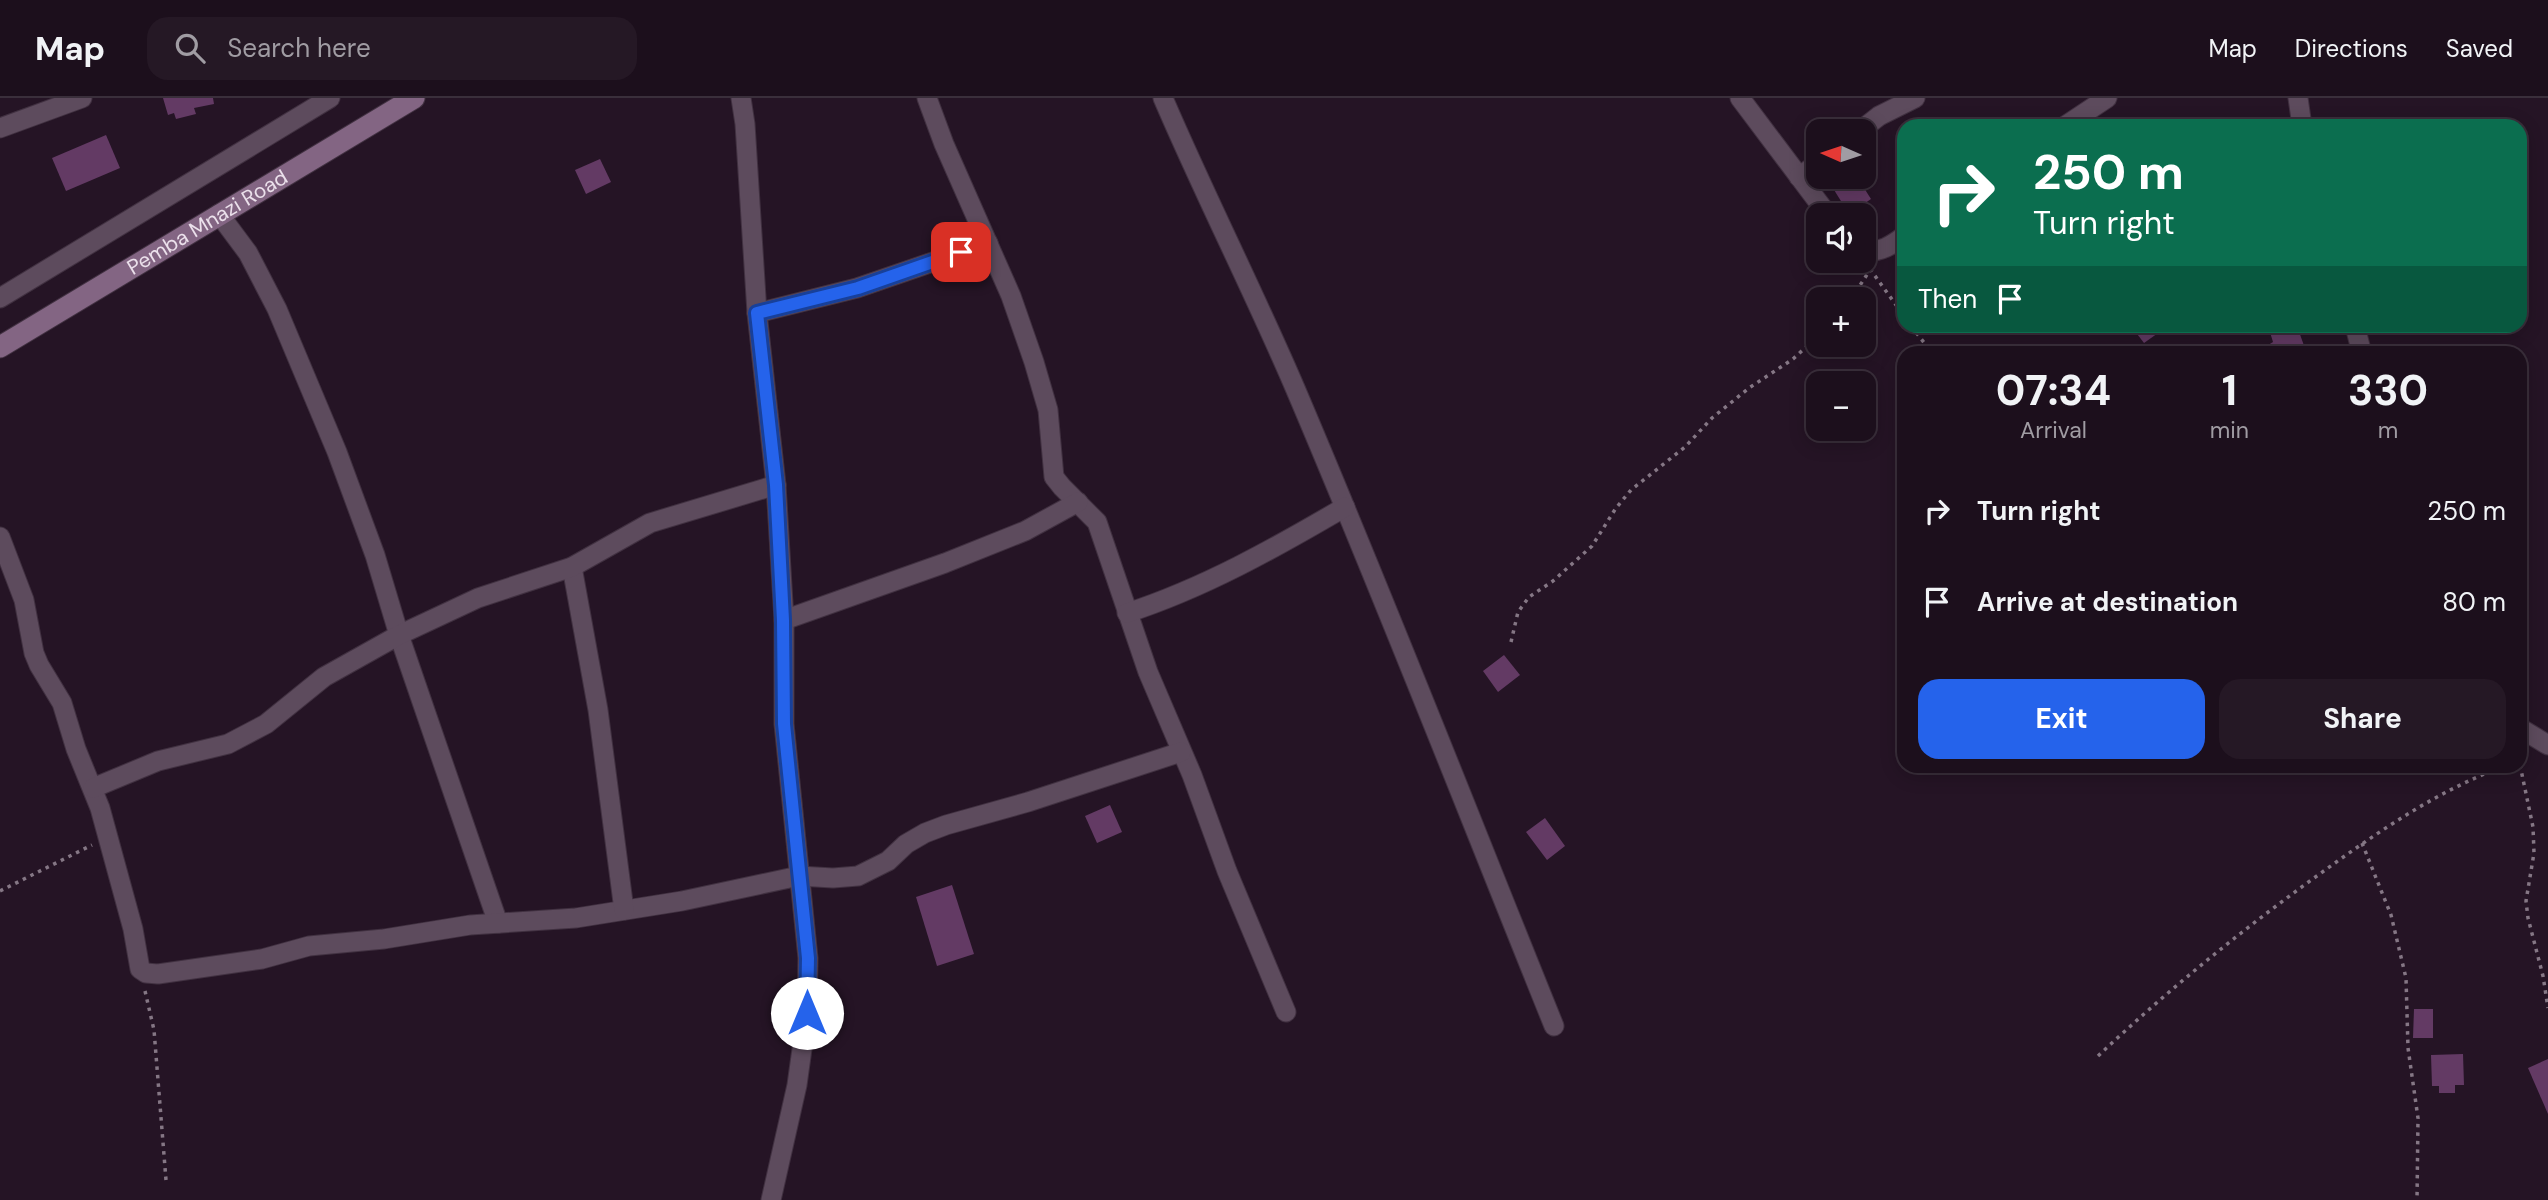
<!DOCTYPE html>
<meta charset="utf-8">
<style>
:root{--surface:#1c0f1c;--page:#251825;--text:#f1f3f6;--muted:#a09ca3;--line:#3a2f3b;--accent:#2563eb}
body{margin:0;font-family:"DM Sans",sans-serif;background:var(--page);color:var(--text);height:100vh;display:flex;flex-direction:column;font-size:26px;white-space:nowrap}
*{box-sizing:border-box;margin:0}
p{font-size:23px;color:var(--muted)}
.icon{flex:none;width:38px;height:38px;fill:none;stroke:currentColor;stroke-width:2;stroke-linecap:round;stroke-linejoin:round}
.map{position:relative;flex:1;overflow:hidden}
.details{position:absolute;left:1897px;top:248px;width:630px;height:427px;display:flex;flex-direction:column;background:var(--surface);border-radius:21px;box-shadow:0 4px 18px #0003,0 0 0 2px var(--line)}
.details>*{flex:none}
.hud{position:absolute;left:1897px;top:21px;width:630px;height:214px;border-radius:21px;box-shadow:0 4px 18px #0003,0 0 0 2px var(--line);background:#0b6e4f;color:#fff;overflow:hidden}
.needle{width:46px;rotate:273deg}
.controls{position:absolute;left:1806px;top:21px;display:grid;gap:14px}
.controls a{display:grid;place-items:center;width:70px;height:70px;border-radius:14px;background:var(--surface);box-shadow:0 4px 18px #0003,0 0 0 2px var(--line);font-size:35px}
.pin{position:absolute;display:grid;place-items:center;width:60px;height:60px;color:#fff;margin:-30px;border-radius:14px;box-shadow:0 4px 10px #0006}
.me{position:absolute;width:77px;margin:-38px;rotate:0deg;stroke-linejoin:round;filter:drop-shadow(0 0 5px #0008)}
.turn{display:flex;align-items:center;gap:24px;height:147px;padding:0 21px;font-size:32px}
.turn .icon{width:91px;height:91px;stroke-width:2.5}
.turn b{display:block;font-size:49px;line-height:60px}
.then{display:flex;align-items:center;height:66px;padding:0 21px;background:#0003;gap:14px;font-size:26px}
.eta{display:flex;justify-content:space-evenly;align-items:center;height:119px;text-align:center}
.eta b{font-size:42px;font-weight:700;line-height:49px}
.button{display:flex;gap:14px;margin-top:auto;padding:14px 21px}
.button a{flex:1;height:80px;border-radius:21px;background:var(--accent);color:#fff;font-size:28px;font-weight:700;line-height:80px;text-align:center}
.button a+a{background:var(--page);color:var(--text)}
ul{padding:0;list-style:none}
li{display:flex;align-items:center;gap:21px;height:91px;padding:0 21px}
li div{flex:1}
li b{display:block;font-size:26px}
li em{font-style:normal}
header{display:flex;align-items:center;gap:42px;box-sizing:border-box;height:98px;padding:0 35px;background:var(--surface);border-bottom:2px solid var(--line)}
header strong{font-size:33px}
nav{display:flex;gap:38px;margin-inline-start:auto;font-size:24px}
.search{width:490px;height:63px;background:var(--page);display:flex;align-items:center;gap:18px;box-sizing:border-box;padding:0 24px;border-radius:21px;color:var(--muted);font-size:26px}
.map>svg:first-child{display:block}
</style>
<header>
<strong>Map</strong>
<div class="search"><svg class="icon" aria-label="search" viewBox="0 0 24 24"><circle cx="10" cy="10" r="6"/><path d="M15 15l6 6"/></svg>Search here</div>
<nav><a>Map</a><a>Directions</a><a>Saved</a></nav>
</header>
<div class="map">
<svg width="2548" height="1102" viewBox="0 0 2548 1102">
<rect width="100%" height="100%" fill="#251425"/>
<g fill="#633a64">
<path d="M163,0H213L214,6L194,10L196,16L176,21L174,15L168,17Z"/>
<path d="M106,37L120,70L66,93L52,60Z"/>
<path d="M600,61L611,84L586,96L575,72Z"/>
<path d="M1844,79H1857L1871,101L1849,116L1831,87Z"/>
<path d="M2131,228H2168L2144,245Z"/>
<path d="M2279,228H2297L2307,256H2254L2273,244L2269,231Z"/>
<path d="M1504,557L1520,577L1498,594L1483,573Z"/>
<path d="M1110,707L1122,734L1097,745L1085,718Z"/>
<path d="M1545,720L1565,748L1547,762L1526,734Z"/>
<path d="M952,787L974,856L937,868L916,799Z"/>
<path d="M2414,911H2433V940H2413Z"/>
<path d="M2463,956L2464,987H2455V995H2439V988H2432L2431,957Z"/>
<path d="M2548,961V1016L2528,970Z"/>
</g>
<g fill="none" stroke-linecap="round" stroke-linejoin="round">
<defs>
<g id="street">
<path d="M741,0L745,26L757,215L776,387L784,522V626L808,860L807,915L797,987L771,1102"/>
<path d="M927,0L944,46L1011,198L1034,264L1048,312L1054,379L1062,389L1097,424L1148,574L1192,677L1227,773L1286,914"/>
<path d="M1163,0C1205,98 1253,192 1295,290C1385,501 1468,715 1554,928"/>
<path d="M1740,0L1828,117"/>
<path d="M2298,0L2302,28"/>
<path d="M2065,28L2107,0"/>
<path d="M0,30L82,0"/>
<path d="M1860,33L1879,18L1915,0"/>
<path d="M1799,79L1818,65"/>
<path d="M219,116L248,155L277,211L337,354L375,457L399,537L498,825"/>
<path d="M1864,153C1880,155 1892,147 1904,138"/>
<path d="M0,200L330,0"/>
<path d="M757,215L857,190L988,145"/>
<path d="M2355,228L2362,256"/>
<path d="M0,439L24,502L34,555L39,567L62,605L76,651L100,710L133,831L140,871L146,875L158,876L262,861L309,848L384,841L470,827L576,820L682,803L799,778L833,780L858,778L888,763L906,746L925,735L946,727L1028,704L1181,654"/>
<path d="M572,469L598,612L624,812"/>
<path d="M1127,515C1204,490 1275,450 1345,409"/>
<path d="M784,522L945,465L1025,433L1078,404"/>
<path d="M2520,630L2548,647"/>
<path d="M93,690L158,663L228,646L266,626L324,579L399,537L478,500L572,469L650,425L776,387"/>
</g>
<g id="secondary">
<path id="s1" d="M0,249L414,0"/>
</g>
</defs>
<use href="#street" stroke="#413141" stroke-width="21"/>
<use href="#secondary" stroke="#413141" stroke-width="23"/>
<g stroke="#857785" stroke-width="3.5" stroke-dasharray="3.5 5" stroke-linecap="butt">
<path d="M1870,171L1904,218"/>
<path d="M1851,201L1870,172"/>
<path d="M1911,228L1933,256"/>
<path d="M1511,544L1518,514L1529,499L1553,483L1592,448L1616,410L1631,392L1685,349L1712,320L1749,290L1793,261L1818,238"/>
<path d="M2520,667L2533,729L2534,755L2526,803L2528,820L2543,878L2548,910"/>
<path d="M2362,745L2391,817L2406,880L2408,950L2418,1020L2417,1102"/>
<path d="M0,793L92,747"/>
<path d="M145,893L154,932L166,1082"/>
<path d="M2098,958C2168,892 2243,831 2321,775C2378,734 2438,692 2505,668"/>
</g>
<use href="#street" stroke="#5d4b5d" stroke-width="19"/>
<use href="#secondary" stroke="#836583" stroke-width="21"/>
</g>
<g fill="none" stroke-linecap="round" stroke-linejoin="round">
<defs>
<path id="route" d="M807,915L808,860L784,626L783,522L776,387L757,215L858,190L961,154"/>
</defs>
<use href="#route" stroke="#184099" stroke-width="18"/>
<use href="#route" stroke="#2563eb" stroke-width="12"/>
</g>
<g text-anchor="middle" stroke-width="7" stroke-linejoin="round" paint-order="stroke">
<g font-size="21" fill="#ebe0eb" stroke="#0a040a">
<text dy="7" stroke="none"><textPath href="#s1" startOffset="242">Pemba Mnazi Road</textPath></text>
</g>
</g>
</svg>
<div class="controls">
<a><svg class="needle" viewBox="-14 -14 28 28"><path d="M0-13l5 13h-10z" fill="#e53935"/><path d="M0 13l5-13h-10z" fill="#a09ca3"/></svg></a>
<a><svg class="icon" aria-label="sound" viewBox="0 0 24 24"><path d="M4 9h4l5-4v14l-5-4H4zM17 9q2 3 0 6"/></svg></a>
<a>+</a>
<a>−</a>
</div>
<div class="pin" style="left:961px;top:154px;background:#d93025"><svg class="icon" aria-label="arrive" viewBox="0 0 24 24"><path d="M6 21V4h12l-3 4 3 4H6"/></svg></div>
<svg class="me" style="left:807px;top:915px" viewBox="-20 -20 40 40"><circle r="19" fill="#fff"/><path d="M0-13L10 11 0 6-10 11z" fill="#2563eb"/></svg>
<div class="hud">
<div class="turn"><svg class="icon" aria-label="right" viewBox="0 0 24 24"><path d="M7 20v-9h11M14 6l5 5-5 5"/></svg><div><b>250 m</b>Turn right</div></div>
<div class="then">Then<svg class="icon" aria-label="arrive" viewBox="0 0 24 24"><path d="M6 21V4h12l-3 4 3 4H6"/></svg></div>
</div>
<section class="details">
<div class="eta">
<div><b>07:34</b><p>Arrival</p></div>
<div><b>1</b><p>min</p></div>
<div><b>330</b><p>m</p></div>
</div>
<ul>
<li><svg class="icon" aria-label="right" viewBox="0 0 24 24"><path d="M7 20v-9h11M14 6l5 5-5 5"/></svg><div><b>Turn right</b></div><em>250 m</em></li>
<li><svg class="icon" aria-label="arrive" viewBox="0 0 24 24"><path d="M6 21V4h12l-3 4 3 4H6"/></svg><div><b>Arrive at destination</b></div><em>80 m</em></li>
</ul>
<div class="button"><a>Exit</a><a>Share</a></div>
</section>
</div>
